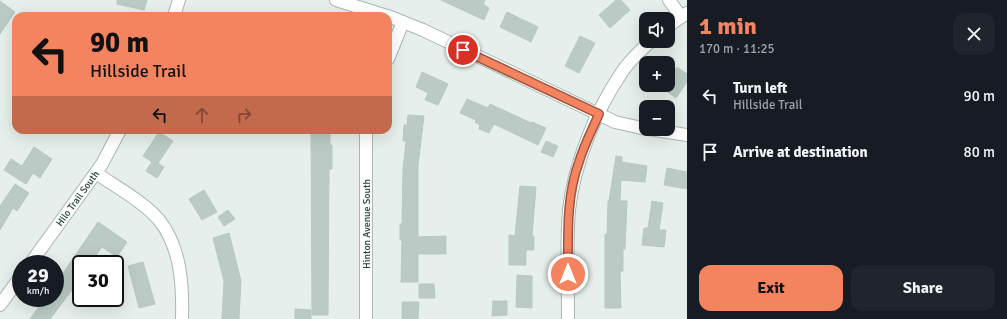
<!DOCTYPE html>
<meta charset="utf-8">
<style>
:root{--surface:#171b24;--page:#20242c;--text:#f1f3f6;--muted:#9ea1a6;--accent:#f4845f}
body{margin:0;font-family:Signika,sans-serif;background:var(--page);color:var(--text);height:100vh;display:flex;flex-direction:column;font-size:15px;white-space:nowrap}
*{box-sizing:border-box;margin:0}
p{font-size:13px;color:var(--muted)}
.icon{flex:none;width:22px;height:22px;fill:none;stroke:currentColor;stroke-width:2;stroke-linecap:round;stroke-linejoin:round}
.map{position:relative;flex:1;overflow:hidden}
.panel{display:flex;flex-direction:column;background:var(--surface);width:320px}
.panel>*{flex:none}
.hud{position:absolute;left:12px;top:12px;width:380px;height:122px;border-radius:12px;box-shadow:0 4px 16px #0002;background:#f4845f;color:#111;overflow:hidden}
.buttons{position:absolute;left:639px;top:12px;display:grid;gap:8px}
.buttons a{display:grid;place-items:center;width:36px;height:36px;border-radius:8px;background:var(--surface);box-shadow:0 4px 16px #0002;font-size:20px}
.speed{position:absolute;left:12px;top:255px;display:flex;gap:8px;font-size:20px;font-weight:700;text-align:center}
.speed>*{display:grid;place-content:center;width:52px;height:52px;border-radius:50%;background:var(--surface);box-shadow:0 4px 16px #0002;line-height:1}
.speed small{font-size:10px;font-weight:400}
.speed .limit{border:2px solid #111;border-radius:6px;background:#fff;color:#111}
.pin{position:absolute;display:grid;place-items:center;width:34px;height:34px;color:#fff;margin:-17px;border:2px solid #fff;border-radius:50%;box-shadow:0 1px 4px #0007}
.me{position:absolute;width:44px;margin:-22px;rotate:0deg;stroke-linejoin:round;filter:drop-shadow(0 0 3px #0008)}
.turn{display:flex;align-items:center;gap:14px;height:84px;padding:0 12px;font-size:18px}
.turn .icon{width:52px;height:52px;stroke-width:2.5}
.turn b{display:block;font-size:28px;line-height:34px}
.lanes{display:flex;align-items:center;height:38px;padding:0 12px;background:#0003;justify-content:center;gap:20px;direction:ltr}
.lanes .off{opacity:.35}
.round{display:grid;place-items:center;flex:none;width:42px;height:42px;border-radius:12px;background:var(--page)}
.overview{display:flex;align-items:center;justify-content:space-between;height:68px;padding:0 12px}
h1{font-size:24px;font-weight:800;line-height:30px;color:var(--accent)}
.action{display:flex;gap:8px;margin-top:auto;padding:8px 12px}
.action a{flex:1;height:46px;border-radius:12px;background:var(--accent);color:#111;font-size:16px;font-weight:800;line-height:46px;text-align:center}
.action a+a{background:var(--page);color:var(--text)}
ul{padding:0;list-style:none}
li{display:flex;align-items:center;gap:12px;height:56px;padding:0 12px}
li div{flex:1}
li b{display:block;font-size:15px}
li em{font-style:normal}
main{display:flex;flex:1;min-height:0}
.map>svg:first-child{display:block}
</style>
<main>
<div class="map">
<svg width="687" height="319" viewBox="0 0 687 319">
<rect width="100%" height="100%" fill="#e6efeb"/>
<g fill="#bbcac4" stroke="#b8c9c2">
<path d="M117,0H147L144,10L117,4Z"/>
<path d="M441,0H485L483,4L489,8L484,20Z"/>
<path d="M616,0H621L630,10L610,28L599,15Z"/>
<path d="M0,1L15,12L0,34Z"/>
<path d="M507,12L538,27L531,42L500,27Z"/>
<path d="M580,36L595,43L579,73L565,66Z"/>
<path d="M677,67L687,74V82L676,98L662,88L664,85H668V80Z"/>
<path d="M422,72L448,84L438,105L425,100L428,93L416,87Z"/>
<path d="M467,99L488,108L490,104L531,123L532,122L546,128L538,145L494,124L489,133L479,129L480,125L475,122L476,120L460,113Z"/>
<path d="M408,115L424,116L418,165V237L446,236V254H418V282H401L402,240H400V224H402L403,169L406,141H403L404,125H407Z"/>
<path d="M159,132L173,141L158,163L164,167L157,178L146,171L152,162L143,156Z"/>
<path d="M311,134H330V145H332V169H329L328,315H312Z"/>
<path d="M546,141L558,146L553,157L541,152Z"/>
<path d="M34,147L52,159L40,178L33,173L26,184L4,170L11,159L22,166Z"/>
<path d="M616,156L622,157V162L647,166L645,182L621,180L620,201H627L625,249H623V271H620L621,308H605V234H607L608,201H609Z"/>
<path d="M667,168L687,172V189L664,185Z"/>
<path d="M15,184L29,193L17,211L13,208L0,230V206Z"/>
<path d="M520,186L536,187L532,236H534V250H526V265H509V235L515,236Z"/>
<path d="M204,190L217,212L202,220L189,199Z"/>
<path d="M652,201L663,203L659,230H666L664,247L642,245L644,228H648Z"/>
<path d="M228,210L235,219L224,226L218,217Z"/>
<path d="M98,222L127,242L117,257L102,247L90,264H81V278L50,319H30L45,298H55V285Z"/>
<path d="M229,233L241,281L239,319H222L224,281L213,238Z"/>
<path d="M143,262L155,304L139,308L128,266Z"/>
<path d="M517,275L532,276V308L516,307Z"/>
<path d="M419,284H434L435,298H419Z"/>
<path d="M493,301H507V315L492,316Z"/>
<path d="M402,302H419L418,319H402Z"/>
<path d="M295,309L311,310V319H295Z"/>
</g>
<g fill="none" stroke-linecap="round" stroke-linejoin="round">
<defs>
<g id="minor">
<path d="M336,0L387,16"/>
<path d="M669,0L681,17"/>
<path d="M174,16L179,0"/>
<path d="M388,16L423,30L615,122L646,129"/>
<path d="M668,26L687,13"/>
<path d="M388,59L403,22"/>
<path d="M649,129L687,135"/>
<path d="M96,173C116,187 144,202 159,220C181,247 183,286 182,319"/>
<path d="M30,264L102,164L120,130"/>
<path d="M0,305L21,276"/>
<path d="M366,319V130"/>
<path d="M568,319C568,283 566,245 569,210C574,164 596,110 622,72C630,60 641,50 651,41"/>
</g>
</defs>
<use href="#minor" stroke="#a8b8b2" stroke-width="14"/>
<use href="#minor" stroke="#fff" stroke-width="12"/>
</g>
<g fill="none" stroke-linecap="round" stroke-linejoin="round">
<defs>
<path id="route" d="M463,50L599,114C592,130 584,145 579,162C566,197 568,236 568,274"/>
</defs>
<use href="#route" stroke="#9f563e" stroke-width="10"/>
<use href="#route" stroke="#f4845f" stroke-width="7"/>
</g>
<g text-anchor="middle" stroke-width="3" stroke-linejoin="round" paint-order="stroke">
<g font-size="10" fill="#24423a" stroke="#f7fbf9">
<text transform="translate(77 198) rotate(-54)" y="4">Hilo Trail South</text>
<text transform="translate(366 224) rotate(-90)" y="4">Hinton Avenue South</text>
</g>
</g>
</svg>
<div class="buttons">
<a><svg class="icon" aria-label="sound" viewBox="0 0 24 24"><path d="M4 9h4l5-4v14l-5-4H4zM17 9q2 3 0 6"/></svg></a>
<a>+</a>
<a>−</a>
</div>
<div class="speed"><div>29<small>km/h</small></div><div class="limit">30</div></div>
<div class="pin" style="left:463px;top:50px;background:#d93025"><svg class="icon" aria-label="arrive" viewBox="0 0 24 24"><path d="M6 21V4h12l-3 4 3 4H6"/></svg></div>
<svg class="me" style="left:568px;top:274px" viewBox="-20 -20 40 40"><circle r="17" fill="#f4845f" stroke="#fff" stroke-width="3"/><path d="M0-11L8 9 0 5-8 9z" fill="#fff"/></svg>
<div class="hud">
<div class="turn"><svg class="icon" aria-label="left" viewBox="0 0 24 24"><path d="M17 20v-9H6M10 6l-5 5 5 5"/></svg><div><b>90 m</b>Hillside Trail</div></div>
<div class="lanes"><svg class="icon" aria-label="left" viewBox="0 0 24 24"><path d="M17 20v-9H6M10 6l-5 5 5 5"/></svg><svg class="icon off" aria-label="ahead" viewBox="0 0 24 24"><path d="M12 20V5M6 11l6-6 6 6"/></svg><svg class="icon off" aria-label="right" viewBox="0 0 24 24"><path d="M7 20v-9h11M14 6l5 5-5 5"/></svg></div>
</div>
</div>
<section class="panel">
<div class="overview"><div><h1>1 min</h1><p>170 m · 11:25</p></div><a class="round"><svg class="icon" aria-label="close" viewBox="0 0 24 24"><path d="M6 6l12 12M18 6L6 18"/></svg></a></div>
<ul>
<li><svg class="icon" aria-label="left" viewBox="0 0 24 24"><path d="M17 20v-9H6M10 6l-5 5 5 5"/></svg><div><b>Turn left</b><p>Hillside Trail</p></div><em>90 m</em></li>
<li><svg class="icon" aria-label="arrive" viewBox="0 0 24 24"><path d="M6 21V4h12l-3 4 3 4H6"/></svg><div><b>Arrive at destination</b></div><em>80 m</em></li>
</ul>
<div class="action"><a>Exit</a><a>Share</a></div>
</section>
</main>
